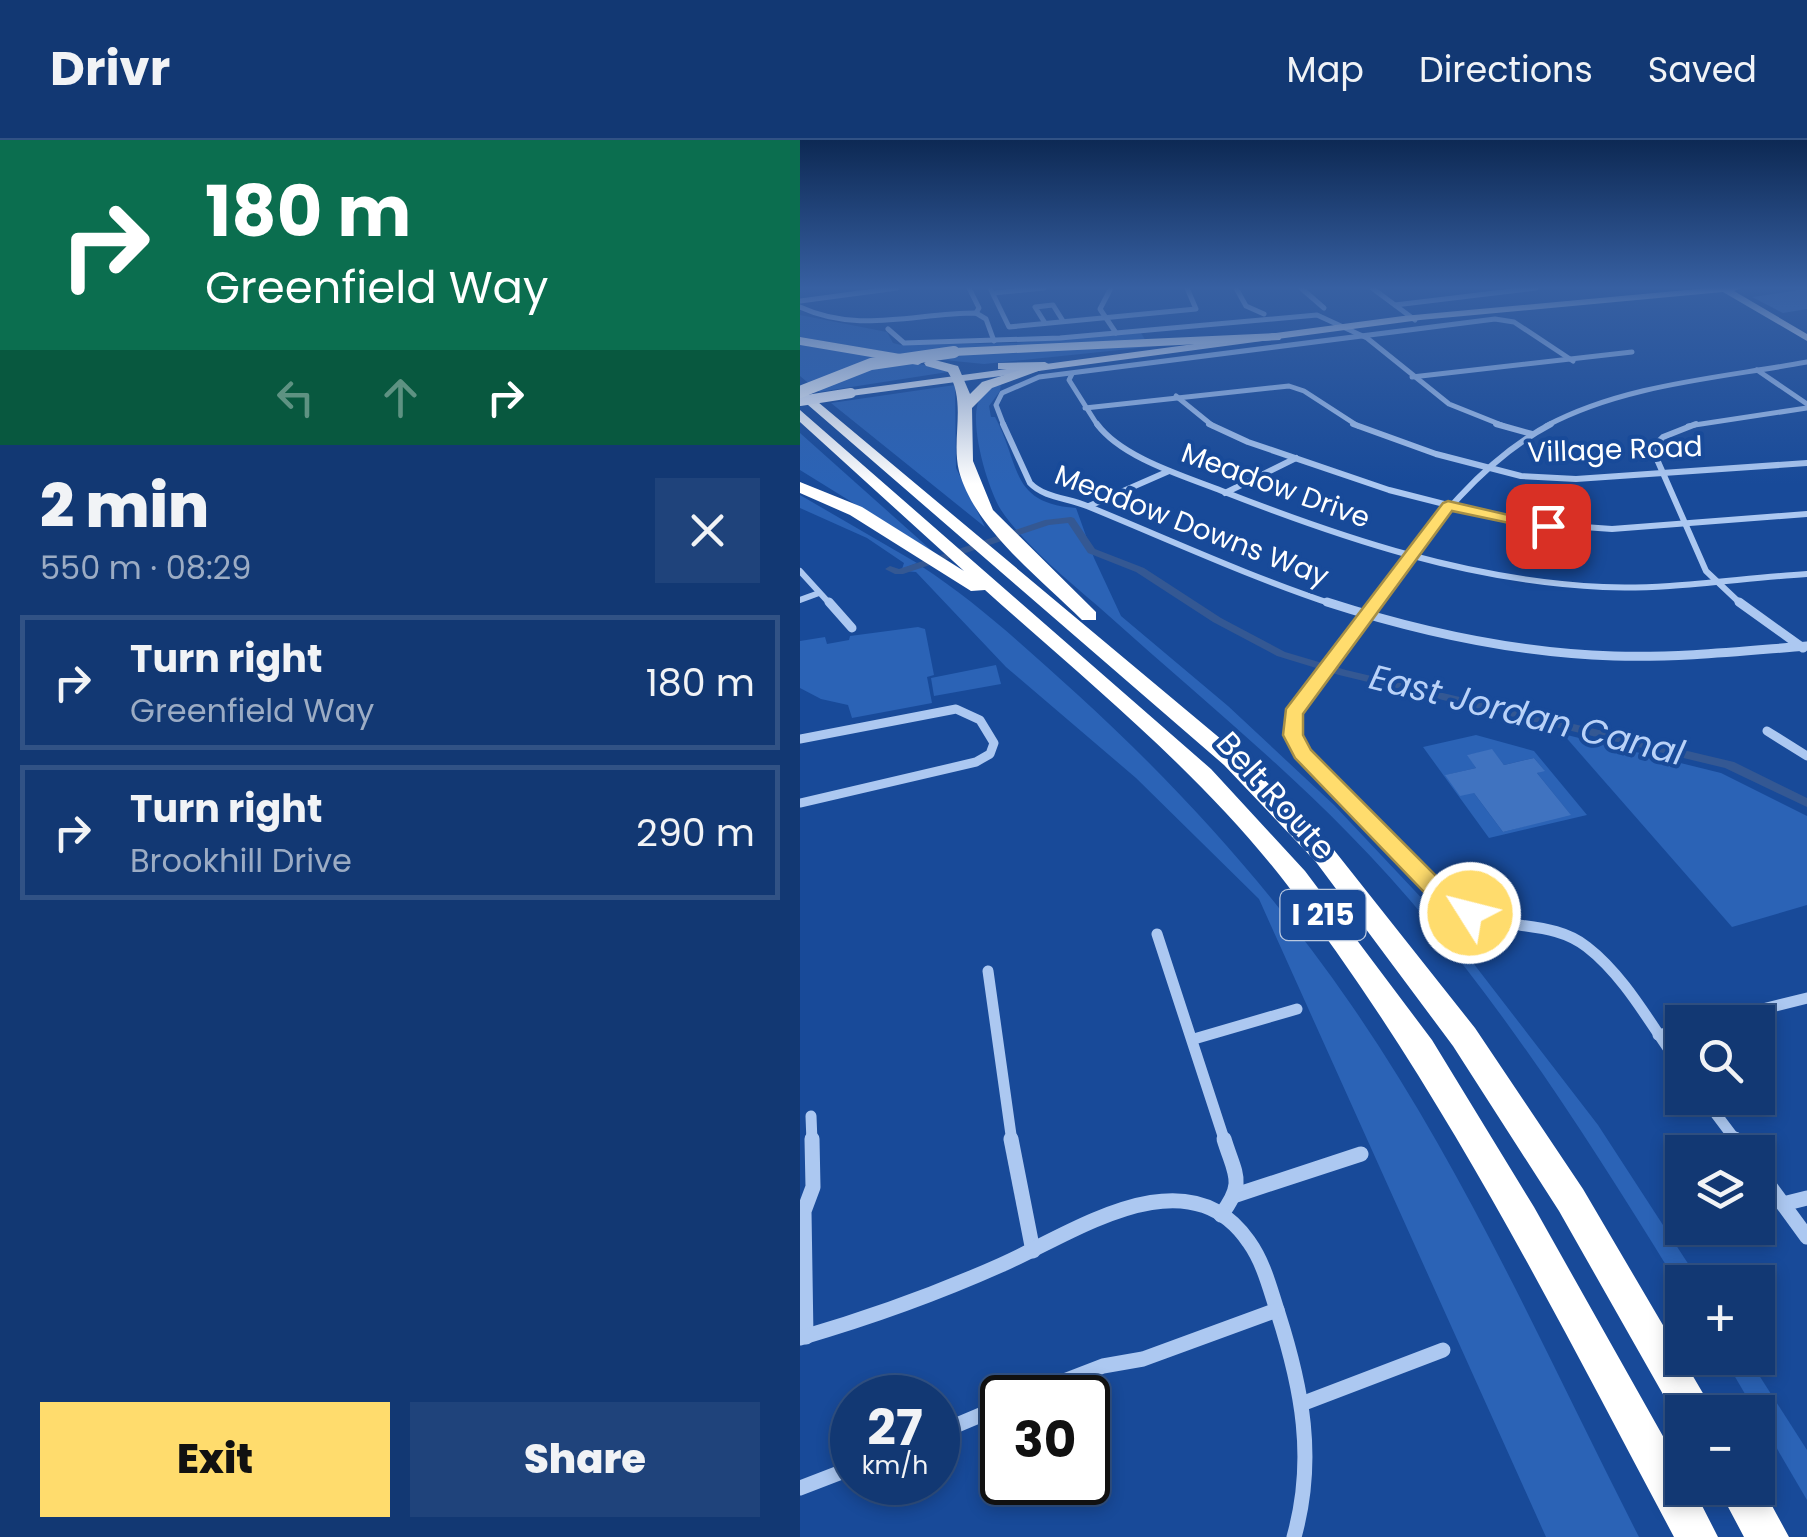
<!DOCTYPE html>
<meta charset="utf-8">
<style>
:root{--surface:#123873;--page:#1f437b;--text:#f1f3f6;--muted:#9cacc4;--line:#315285;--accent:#ffdc6d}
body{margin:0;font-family:Poppins,sans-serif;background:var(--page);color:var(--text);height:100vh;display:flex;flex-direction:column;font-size:38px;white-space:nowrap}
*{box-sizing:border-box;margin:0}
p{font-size:32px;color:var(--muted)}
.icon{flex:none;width:55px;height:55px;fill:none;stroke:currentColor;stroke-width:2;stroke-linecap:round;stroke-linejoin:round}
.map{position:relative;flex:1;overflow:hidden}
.panel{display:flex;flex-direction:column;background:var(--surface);width:800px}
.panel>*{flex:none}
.top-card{background:#0b6e4f;color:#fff;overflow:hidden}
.buttons{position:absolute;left:865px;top:865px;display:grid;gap:20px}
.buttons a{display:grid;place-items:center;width:110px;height:110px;border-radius:0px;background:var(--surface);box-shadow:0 5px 15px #0003,0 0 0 2px var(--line);font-size:50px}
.speed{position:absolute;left:30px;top:1235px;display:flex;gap:20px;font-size:50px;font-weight:700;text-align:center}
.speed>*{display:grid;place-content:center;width:130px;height:130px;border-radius:50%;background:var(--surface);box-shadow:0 5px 15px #0003,0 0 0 2px var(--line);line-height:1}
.speed small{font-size:25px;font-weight:400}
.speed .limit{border:5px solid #111;border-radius:15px;background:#fff;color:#111}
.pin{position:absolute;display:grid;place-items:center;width:85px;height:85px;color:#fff;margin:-42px;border-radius:20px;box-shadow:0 5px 15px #0006}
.me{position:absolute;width:110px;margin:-55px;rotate:306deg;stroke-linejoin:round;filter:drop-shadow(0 0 8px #0008)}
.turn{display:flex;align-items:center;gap:35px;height:210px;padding:0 40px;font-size:45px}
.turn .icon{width:130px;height:130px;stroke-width:2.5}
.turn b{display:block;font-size:70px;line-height:85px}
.lanes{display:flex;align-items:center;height:95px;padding:0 40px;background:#0003;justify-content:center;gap:50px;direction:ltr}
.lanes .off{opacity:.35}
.round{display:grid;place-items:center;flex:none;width:105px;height:105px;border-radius:0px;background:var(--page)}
.summary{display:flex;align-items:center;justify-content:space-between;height:170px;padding:0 40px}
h1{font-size:60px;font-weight:800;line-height:75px}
.action{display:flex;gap:20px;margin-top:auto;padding:20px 40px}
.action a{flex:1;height:115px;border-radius:0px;background:var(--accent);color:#111;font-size:40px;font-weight:800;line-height:115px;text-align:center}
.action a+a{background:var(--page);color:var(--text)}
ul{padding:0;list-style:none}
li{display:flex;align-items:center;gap:30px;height:135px;margin:0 20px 15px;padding:0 20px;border:5px solid var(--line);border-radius:0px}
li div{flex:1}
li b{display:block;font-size:38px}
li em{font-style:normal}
header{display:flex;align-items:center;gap:60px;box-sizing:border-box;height:140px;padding:0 50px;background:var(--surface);border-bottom:2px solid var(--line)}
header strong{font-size:48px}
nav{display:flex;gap:55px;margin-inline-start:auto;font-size:35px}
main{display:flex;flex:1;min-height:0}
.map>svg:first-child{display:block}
</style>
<header>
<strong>Drivr</strong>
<nav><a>Map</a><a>Directions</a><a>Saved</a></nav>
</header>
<main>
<section class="panel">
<div class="top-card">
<div class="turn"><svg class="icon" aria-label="right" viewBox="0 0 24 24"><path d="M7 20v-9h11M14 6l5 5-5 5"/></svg><div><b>180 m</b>Greenfield Way</div></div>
<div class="lanes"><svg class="icon off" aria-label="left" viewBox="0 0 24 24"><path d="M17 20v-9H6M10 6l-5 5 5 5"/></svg><svg class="icon off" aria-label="ahead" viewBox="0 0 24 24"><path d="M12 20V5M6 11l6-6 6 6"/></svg><svg class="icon" aria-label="right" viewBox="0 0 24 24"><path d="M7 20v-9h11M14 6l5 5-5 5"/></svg></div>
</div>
<div class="summary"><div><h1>2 min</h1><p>550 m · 08:29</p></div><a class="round"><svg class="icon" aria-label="close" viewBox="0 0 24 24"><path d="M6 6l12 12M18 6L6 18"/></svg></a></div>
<ul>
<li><svg class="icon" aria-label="right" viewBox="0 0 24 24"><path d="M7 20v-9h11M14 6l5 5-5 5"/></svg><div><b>Turn right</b><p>Greenfield Way</p></div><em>180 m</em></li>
<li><svg class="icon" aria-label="right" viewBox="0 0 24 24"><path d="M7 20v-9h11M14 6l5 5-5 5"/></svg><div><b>Turn right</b><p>Brookhill Drive</p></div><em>290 m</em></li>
</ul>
<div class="action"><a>Exit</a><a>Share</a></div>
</section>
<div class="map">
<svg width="1007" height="1397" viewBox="0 0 1007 1397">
<rect width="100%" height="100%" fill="#184a99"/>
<g fill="#2b63b6" fill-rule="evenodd">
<path d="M0,175L87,192L93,203L101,205L214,203L341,193L346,201L104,215L0,197Z"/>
<path d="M0,205L138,227L148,232L19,252L0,236Z"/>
<path d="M358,206L184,224L134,219L135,215Z"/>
<path d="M201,242L200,251L189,266L191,277H195C221,325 209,363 276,368L294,418L321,476L428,566L534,665L630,767L798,985L900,1142H882V1151C784,992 681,828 549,694C474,617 389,548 309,476C273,444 229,411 201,370C188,350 165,275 182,255C186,250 195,246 201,242Z"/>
<path d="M155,245L156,328L185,387L31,263Z"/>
<path d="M0,293L130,409L134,413L0,330Z"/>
<path d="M0,355L117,423L102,429L104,423L67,398L0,368Z"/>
<path d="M121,426C178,463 227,509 278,555C381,649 472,750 552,866C666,1031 748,1219 839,1397H746L459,759L336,638L206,527L116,432L104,431Z"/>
<path d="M118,487L125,489L134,535L127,537L132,563L52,578L48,565L21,559L0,548V501L25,497L27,504L49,500L50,496Z"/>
<path d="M196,525L201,544L134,556L131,538Z"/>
<path d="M763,594L921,633L1007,676V765L932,787Z"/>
<path d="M676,595L734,611L787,675L689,698L623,607ZM692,610L704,625L734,618L744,630L737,633L770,674L703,692L674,653L646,635L676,628L668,615Z"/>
<path d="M924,1218H948L1007,1310V1360Z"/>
</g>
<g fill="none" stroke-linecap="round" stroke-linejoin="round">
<path fill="#345893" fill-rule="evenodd" d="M271,377L274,378L295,409L344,428L421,478L485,512L546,530L934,622L1007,658V667L925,628L539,535L477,516L413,482L336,432L288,413L268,383L249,385L103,434H95L85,429L90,426L99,429L245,380Z"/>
</g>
<g fill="#4073c0">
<path d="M1007,149V169L983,173L952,157Z"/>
<path d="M692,609L704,625L734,618L745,631L737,633L771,675L703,692L674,653L660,656L645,635L676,628L667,615Z"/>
</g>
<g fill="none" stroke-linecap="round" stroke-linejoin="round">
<g stroke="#acc8f1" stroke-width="5">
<path d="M169,148L179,168L176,173"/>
<path d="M190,148L209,187L396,169L387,148"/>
<path d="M311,148L300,169L316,193"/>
<path d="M436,148L446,166L464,174"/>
<path d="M501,148L524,168"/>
<path d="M572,148L615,180"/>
<path d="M193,153L244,148"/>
<path d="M0,161L97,148"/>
<path d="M595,165L736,148"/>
<path d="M0,167C58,194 115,173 176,173L186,179L194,201"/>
<path d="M245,183L235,167L253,165L263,181"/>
<path d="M88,189L104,203L260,198L517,175L567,198L649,264L704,286"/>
<path d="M957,230L1007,264"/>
<path d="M272,234L269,240L298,286"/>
<path d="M612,237L832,212"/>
<path d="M376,256L413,286"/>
<path d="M285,268L489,246L504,251L558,286"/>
<path d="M204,286L196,265L202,253L239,237L695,179L714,182L773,221"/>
<path d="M746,286C825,244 920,238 1007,222"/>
<path d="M888,286L1007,268"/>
</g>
<g stroke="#acc8f1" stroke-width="6">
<path d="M203,284L230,343C244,358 269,358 287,366C370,400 450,437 535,465"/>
<path d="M297,284C322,318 384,336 422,351C545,399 670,441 803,447C870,450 940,438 1007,434"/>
<path d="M409,284L448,302L589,350L715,382L812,389L1007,374"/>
<path d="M553,284L636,314L721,336L776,339L1007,323"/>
<path d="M696,284L732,294"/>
<path d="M896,284L863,297L852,308L906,431L942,465"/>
<path d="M425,353L496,318"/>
<path d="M289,366L369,331"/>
<path d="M0,431L31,465"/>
<path d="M0,460L19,453"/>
<path d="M574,465C624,398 675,324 751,284"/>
</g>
<g stroke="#acc8f1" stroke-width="9">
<path d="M29,462L52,488"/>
<path d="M527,462C620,492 716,513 814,516C879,518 943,511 1007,506"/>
<path d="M576,462L493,573V595L502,613L587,698"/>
<path d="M939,462L1003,508"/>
<path d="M967,591L1007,616"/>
<path d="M0,599L156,569L180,580L194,603L190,614L176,622L0,663"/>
</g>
<g stroke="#acc8f1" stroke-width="11">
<path d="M585,695C615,725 644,765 684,778C719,789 757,783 787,807C826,837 853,889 882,928"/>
<path d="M357,794L425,1002"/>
<path d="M188,831L212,1002"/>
<path d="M911,882L1007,858"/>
<path d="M858,895L882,889"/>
<path d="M394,899L497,869"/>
<path d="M904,958L937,1002"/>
<path d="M11,976L12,1002"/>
</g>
<g stroke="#acc8f1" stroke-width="15">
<path d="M211,999L233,1111"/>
<path d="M935,999L945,1012"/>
<path d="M958,1030L1007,1097"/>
<path d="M436,1055L561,1014"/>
<path d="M983,1064L1007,1058"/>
<path d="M421,1075C446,1042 435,1035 424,999"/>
<path d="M6,1197L4,1071L13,1047L12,999"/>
<path d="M0,1198C69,1178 136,1154 201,1125C272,1094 387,1011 449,1102C464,1123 470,1149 478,1173C502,1248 516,1319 494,1397"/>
<path d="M220,1258L303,1226L343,1219L477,1170"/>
<path d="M504,1263L643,1210"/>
<path d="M138,1293L202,1266"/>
<path d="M0,1348L52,1328"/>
</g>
<path fill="#f7f9ff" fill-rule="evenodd" d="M908,148H942L934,151L1007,194V201L923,152L620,180L51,256L45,253L51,250L603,176Z"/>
<g fill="#fff" fill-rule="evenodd">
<path d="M476,193L482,197L480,200L154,216L148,212L154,208Z"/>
<path d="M0,197L118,217L125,221L118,225L0,205Z"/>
<path d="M131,219L158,226L170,254L182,242L220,230L198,229V223L245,222L252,226L192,248L172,268L173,321L193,370L296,472V480H282C241,439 174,388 159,331C151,298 167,262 148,232L126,226L124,223Z"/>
<path d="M0,247L440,615L534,710L675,888L783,1049L914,1272H882L881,1286L759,1071L653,906L516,722L424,625L0,258Z"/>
<path d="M0,270L411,629L505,731L632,900L734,1067L882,1330V1348H893L918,1397H874C755,1174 642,947 488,746C402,634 290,544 185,450L171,451L50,375L0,353V342L62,367L164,431L0,282Z"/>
<path d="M958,1340L989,1397H944L918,1348H958Z"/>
</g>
<path stroke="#f7f9ff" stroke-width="10" d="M0,261L51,253"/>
<path stroke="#fff" stroke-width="12" d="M0,252L71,224L154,212"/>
</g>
<linearGradient id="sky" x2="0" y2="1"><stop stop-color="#0d2954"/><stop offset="0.43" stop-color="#3760a2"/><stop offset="1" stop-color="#3760a2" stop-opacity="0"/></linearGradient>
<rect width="1007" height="344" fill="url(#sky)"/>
<path fill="#ffdc6d" stroke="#a68f47" stroke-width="2.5" d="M648,361L756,386L748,391L652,371L503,574V595L511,610L640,740L679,766L682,773L670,782L624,752L495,618L483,595L486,569L643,363Z"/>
<g text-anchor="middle" stroke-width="8" stroke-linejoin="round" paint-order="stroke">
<g font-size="28" fill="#fff" stroke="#184a99">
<text transform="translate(815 309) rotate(-2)" y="10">Village Road</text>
<text transform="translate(476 345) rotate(20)" y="10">Meadow Drive</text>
<text transform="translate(392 385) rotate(21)" y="10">Meadow Downs Way</text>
</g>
<rect fill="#184a99" stroke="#bac9e0" stroke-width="2.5" x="480.5" y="750" width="85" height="50" rx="8"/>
<g font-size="30" font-weight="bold" fill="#fff">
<text x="523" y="785">I 215</text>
</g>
<g font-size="32" fill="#fff" stroke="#184a99">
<text transform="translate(476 656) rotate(48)" y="11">Belt Route</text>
</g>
<g font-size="35" font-style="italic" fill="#b9d2f8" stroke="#184a99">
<text transform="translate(727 575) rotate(14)" y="12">East Jordan Canal</text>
</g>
</g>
</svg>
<div class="buttons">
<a><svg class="icon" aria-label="search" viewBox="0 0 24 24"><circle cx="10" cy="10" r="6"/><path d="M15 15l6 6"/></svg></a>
<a><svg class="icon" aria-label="layers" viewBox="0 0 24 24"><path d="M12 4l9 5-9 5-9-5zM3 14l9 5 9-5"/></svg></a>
<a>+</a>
<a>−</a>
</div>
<div class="speed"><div>27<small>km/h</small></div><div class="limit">30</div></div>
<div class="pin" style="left:748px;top:386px;background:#d93025"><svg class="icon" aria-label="arrive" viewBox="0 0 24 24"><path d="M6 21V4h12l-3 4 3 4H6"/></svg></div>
<svg class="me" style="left:670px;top:773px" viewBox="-20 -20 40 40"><circle r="17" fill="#ffdc6d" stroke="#fff" stroke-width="3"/><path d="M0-11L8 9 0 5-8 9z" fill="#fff"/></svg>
</div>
</main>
